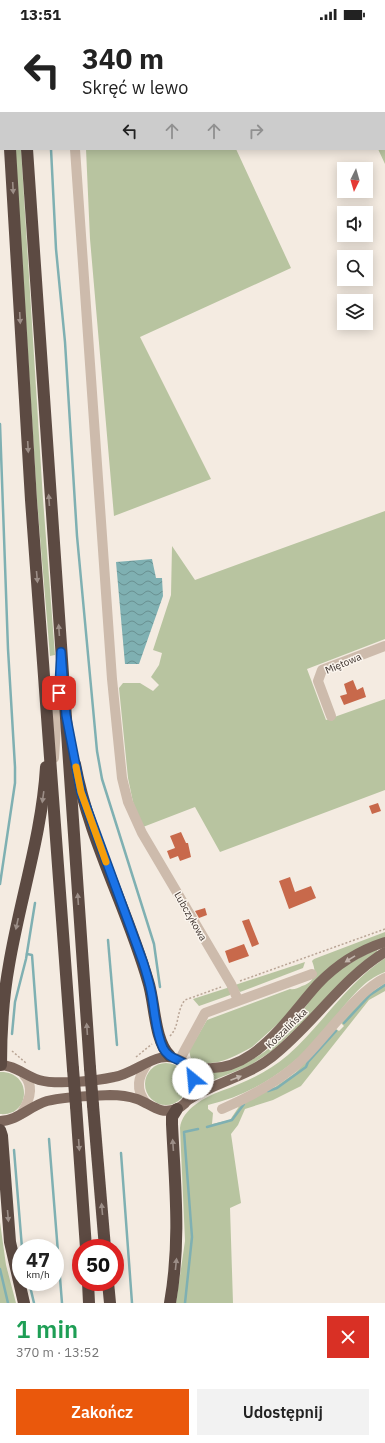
<!DOCTYPE html>
<html lang="pl">
<meta charset="utf-8">
<style>
:root{--surface:#fff;--page:#f2f2f2;--text:#222;--muted:#767676;--accent:#ea580c}
body{margin:0;font-family:"IBM Plex Sans",sans-serif;background:var(--page);color:var(--text);height:100vh;display:flex;flex-direction:column;font-size:15px;white-space:nowrap}
*{box-sizing:border-box;margin:0}
p{font-size:13px;color:var(--muted)}
.icon{flex:none;width:22px;height:22px;fill:none;stroke:currentColor;stroke-width:2;stroke-linecap:round;stroke-linejoin:round}
.map{position:relative;height:1275px;overflow:hidden}
.drawer{display:flex;flex-direction:column;background:var(--surface);flex:1}
.drawer>*{flex:none}
.top-card{position:absolute;left:0px;top:0px;width:385px;height:122px;box-shadow:0 2px 10px #0003;background:#fff;color:var(--text);overflow:hidden}
.needle{width:26px;rotate:185deg}
.controls{position:absolute;left:337px;top:134px;display:grid;gap:8px}
.controls a{display:grid;place-items:center;width:36px;height:36px;border-radius:0px;background:var(--surface);box-shadow:0 2px 10px #0003;font-size:20px}
.speed{position:absolute;left:12px;top:1211px;display:flex;gap:8px;font-size:20px;font-weight:700;text-align:center}
.speed>*{display:grid;place-content:center;width:52px;height:52px;border-radius:50%;background:var(--surface);box-shadow:0 2px 10px #0003;line-height:1}
.speed small{font-size:10px;font-weight:400}
.speed .limit{border:6px solid #d22;background:#fff;color:#111}
.pin{position:absolute;display:grid;place-items:center;width:34px;height:34px;color:#fff;margin:-17px;border-radius:8px;box-shadow:0 2px 6px #0006}
.me{position:absolute;width:44px;margin:-22px;rotate:332deg;stroke-linejoin:round;filter:drop-shadow(0 0 3px #0008)}
.turn{display:flex;align-items:center;gap:14px;height:84px;padding:0 16px;font-size:18px}
.turn .icon{width:52px;height:52px;stroke-width:2.5}
.turn b{display:block;font-size:28px;line-height:34px}
.lanes{display:flex;align-items:center;height:38px;padding:0 16px;background:#0003;justify-content:center;gap:20px;direction:ltr}
.lanes .off{opacity:.35}
.round{display:grid;place-items:center;flex:none;width:42px;height:42px;border-radius:0px;background:var(--page)}
.overview{display:flex;align-items:center;justify-content:space-between;height:68px;padding:0 16px}
h1{font-size:24px;font-weight:600;line-height:30px;color:#1e9e55}
.primary-button{display:flex;gap:8px;margin-top:auto;padding:8px 16px}
.primary-button a{flex:1;height:46px;border-radius:0px;background:var(--accent);color:#fff;font-size:16px;font-weight:600;line-height:46px;text-align:center}
.primary-button a+a{background:var(--page);color:var(--text)}
.status{display:flex;justify-content:space-between;align-items:center;height:28px;padding:0 20px;background:var(--surface);direction:ltr}
.status svg{height:11px;fill:currentColor}
.map>svg:first-child{display:block}
</style>
<div class="status"><b>13:51</b><svg viewBox="0 0 49 12"><path d="M0 12V9h3v3zM5 12V6h3v6zM10 12V3h3v9zM15 12V0h3v12zM26 1h20v11H26zM47 4h2v5h-2z"/></svg></div>
<div class="map">
<svg width="385" height="1275" viewBox="0 0 385 1275">
<defs>
<pattern id="water-waves" width="16" height="10" patternUnits="userSpaceOnUse"><rect width="16" height="10" fill="#7fb0b2"/><path d="M0 5q4-4 8 0t8 0" fill="none" stroke="#699091"/></pattern>
</defs>
<rect width="100%" height="100%" fill="#f4ebe1"/>
<g fill="#b8c4a0">
<path d="M77,0H385V136L378,121H384V1Z"/>
<path d="M15,121H21L43,471L55,627L50,628L37,472Z"/>
<path d="M86,121H236L291,240L140,309L211,451L114,488L90,211Z"/>
<path d="M385,483V611L307,641L326,692L385,671V762L220,824L195,779L143,799L133,774L128,750L119,660L123,655H140L153,663L159,657L151,649L159,637L162,625L153,622L171,567L172,518L195,552Z"/>
<path d="M385,904V909L362,920L252,1019C234,1029 211,1042 191,1031L189,1023L207,992L290,961C294,962 298,960 302,958C315,954 317,945 312,933L314,931Z"/>
<path d="M376,921L378,924L272,1023L249,1038L201,1057L200,1045C235,1046 267,1027 290,1000C303,985 312,966 327,952C342,939 359,930 376,921Z"/>
<path d="M385,930V944C358,953 339,987 320,1008C290,1042 253,1066 208,1077V1081L213,1085L212,1096L230,1092L240,1077L275,1059L295,1045L336,1001L339,1003L344,998L341,995L367,967L385,955V963L369,972L301,1058L273,1072L245,1081L238,1097L231,1106L241,1175L230,1180L233,1275H176L185,1213L180,1100C182,1081 205,1069 221,1063C246,1054 268,1044 288,1027C323,996 346,956 385,930Z"/>
<path d="M305,934L303,940L240,964L235,957Z"/>
<path d="M230,959V967L202,977L199,978L193,971Z"/>
<circle cx="166" cy="1056" r="21"/>
<path d="M0,1044C33,1043 31,1089 0,1086Z"/>
<path d="M0,1194L6,1237L16,1275H0Z"/>
</g>
<path fill="url(#water-waves)" d="M152,531L156,550H162L163,568L139,636H125L116,534Z"/>
<g fill="none" stroke-linecap="round" stroke-linejoin="round">
<g stroke="#7fb0b2" stroke-width="2.5">
<path d="M42,0V1"/>
<path d="M51,121L56,221L65,314L77,508L97,723L102,751L154,916L160,959"/>
<path d="M0,396L8,621L15,739V755L0,856"/>
<path d="M108,912L117,1017"/>
<path d="M27,926L32,927L39,1021"/>
<path d="M344,995L370,967L385,957"/>
<path d="M12,1006L15,974L26,931L35,875"/>
<path d="M268,1063L277,1060L306,1039L308,1034L336,1003"/>
<path d="M207,1099L232,1092L244,1076"/>
<path d="M49,1111L62,1275"/>
<path d="M14,1122L22,1220"/>
<path d="M121,1125L132,1275"/>
<path d="M0,1241L8,1275"/>
<path d="M29,1254L34,1275"/>
<path d="M185,1275L192,1209L184,1104L198,1101"/>
</g>
</g>
<g fill="#c8694b">
<path d="M353,652L357,662L363,659L366,669L344,677L340,668L347,666L344,656Z"/>
<path d="M378,775L381,783L372,786L369,778Z"/>
<path d="M181,804L186,815H188L191,829L180,833L178,828L170,831L167,823L175,820L170,808Z"/>
<path d="M290,849L295,864L311,858L316,870L289,881L279,853Z"/>
<path d="M205,880L207,887L199,890L195,883Z"/>
<path d="M249,891L259,916L252,919L242,893Z"/>
<path d="M244,916L249,928L229,935L225,923Z"/>
</g>
<g fill="none" stroke-linecap="round" stroke-linejoin="round">
<g stroke="#b9a596" stroke-width="1.5" stroke-dasharray="2 2" stroke-linecap="butt">
<path d="M240,953L385,901"/>
<path d="M170,1008C180,998 176,983 185,972L221,959"/>
<path d="M12,1023L26,1035"/>
<path d="M136,1029L152,1016"/>
</g>
<g stroke="#cdbbac" stroke-width="10">
<path d="M69,0V1"/>
<path d="M75,121L112,651L122,750L128,774L142,805L231,956L238,972"/>
<path d="M331,688L318,653L322,642L385,618"/>
<path d="M54,730L59,654"/>
<path d="M180,1031L205,985L312,946"/>
<path d="M146,1075C135,1061 138,1049 147,1036"/>
<path d="M222,1081C250,1069 280,1053 302,1032C326,1009 357,963 385,950"/>
<path d="M21,1086C29,1074 35,1059 24,1047"/>
</g>
<g stroke="#7d675c" stroke-width="10">
<path d="M187,1036C247,1058 285,992 318,956C336,937 360,922 385,914"/>
<path d="M0,1037C15,1037 25,1048 39,1052C56,1057 96,1053 114,1049C138,1045 159,1019 181,1033C186,1035 189,1038 191,1043C197,1057 190,1076 176,1081C159,1087 151,1076 137,1071C128,1068 119,1067 110,1067C89,1068 67,1068 47,1073C30,1078 17,1093 0,1093"/>
<path d="M188,1072C215,1054 247,1049 272,1029C313,997 341,951 385,924"/>
</g>
<g stroke="#5c4a42" stroke-width="12">
<path d="M3,0V1"/>
<path d="M19,0V1"/>
<path d="M10,121L31,472L73,1041"/>
<path d="M27,121L90,1040"/>
<path d="M75,736C89,811 127,880 148,953C155,974 154,1013 170,1028"/>
<path d="M1,1037C1,1003 3,970 9,937C20,871 42,806 46,739"/>
<path d="M93,1077L105,1220"/>
<path d="M76,1078L86,1220"/>
<path d="M0,1102L2,1108L10,1214L24,1275"/>
<path d="M88,1254L89,1275"/>
<path d="M108,1254L110,1275"/>
<path d="M170,1275C181,1213 175,1158 172,1096V1089L177,1081"/>
</g>
<g stroke="#5c4a42" stroke-width="12">
<path d="M90,1040L93,1077"/>
<path d="M73,1041L76,1078"/>
</g>
</g>
<defs><path id="oneway-solid" d="M-6-.8H1V-3.2L6.5 0L1 3.2V.8H-6Z"/></defs>
<g fill="#9c8e87">
<use href="#oneway-solid" transform="translate(13 160) rotate(87)"/>
<use href="#oneway-solid" transform="translate(20 290) rotate(87)"/>
<use href="#oneway-solid" transform="translate(28 419) rotate(87)"/>
<use href="#oneway-solid" transform="translate(49 472) rotate(-94)"/>
<use href="#oneway-solid" transform="translate(37 549) rotate(85)"/>
<use href="#oneway-solid" transform="translate(59 602) rotate(-94)"/>
<use href="#oneway-solid" transform="translate(43 769) rotate(98)"/>
<use href="#oneway-solid" transform="translate(78 871) rotate(-94)"/>
<use href="#oneway-solid" transform="translate(17 896) rotate(102)"/>
<use href="#oneway-solid" transform="translate(87 1001) rotate(-94)"/>
<use href="#oneway-solid" transform="translate(79 1117) rotate(86)"/>
<use href="#oneway-solid" transform="translate(173 1117) rotate(-94)"/>
<use href="#oneway-solid" transform="translate(102 1181) rotate(-95)"/>
<use href="#oneway-solid" transform="translate(8 1188) rotate(85)"/>
<use href="#oneway-solid" transform="translate(176 1236) rotate(-84)"/>
</g>
<g fill="#c2b5ac">
<use href="#oneway-solid" transform="translate(350 931) rotate(148)"/>
<use href="#oneway-solid" transform="translate(236 1050) rotate(-21)"/>
</g>
<g fill="none" stroke-linecap="round" stroke-linejoin="round">
<defs>
<path id="route" d="M59,665L61,624L66,687L81,764L143,934C146,944 149,953 151,963C155,982 155,1003 163,1020C171,1036 190,1028 193,1051"/>
</defs>
<use href="#route" stroke="#114b97" stroke-width="10"/>
<use href="#route" stroke="#1a73e8" stroke-width="7"/>
<path stroke="#f59e0b" stroke-width="7" d="M76,739L81,764L106,834"/>
</g>
<g text-anchor="middle" stroke-width="3" stroke-linejoin="round" paint-order="stroke">
<g font-size="10" fill="#3b302b" stroke="#fbf5ee">
<text transform="translate(343 635) rotate(-23)" y="4">Miętowa</text>
<text transform="translate(191 888) rotate(60)" y="4">Lubczykowa</text>
<text transform="translate(286 1000) rotate(-44)" y="4">Koszalińska</text>
</g>
</g>
</svg>
<div class="controls">
<a><svg class="needle" viewBox="-14 -14 28 28"><path d="M0-13l5 13h-10z" fill="#e53935"/><path d="M0 13l5-13h-10z" fill="#767676"/></svg></a>
<a><svg class="icon" aria-label="sound" viewBox="0 0 24 24"><path d="M4 9h4l5-4v14l-5-4H4zM17 9q2 3 0 6"/></svg></a>
<a><svg class="icon" aria-label="search" viewBox="0 0 24 24"><circle cx="10" cy="10" r="6"/><path d="M15 15l6 6"/></svg></a>
<a><svg class="icon" aria-label="layers" viewBox="0 0 24 24"><path d="M12 4l9 5-9 5-9-5zM3 14l9 5 9-5"/></svg></a>
</div>
<div class="speed"><div>47<small>km/h</small></div><div class="limit">50</div></div>
<div class="pin" style="left:59px;top:665px;background:#d93025"><svg class="icon" aria-label="arrive" viewBox="0 0 24 24"><path d="M6 21V4h12l-3 4 3 4H6"/></svg></div>
<svg class="me" style="left:193px;top:1051px" viewBox="-20 -20 40 40"><circle r="19" fill="#fff"/><path d="M0-13L10 11 0 6-10 11z" fill="#1a73e8"/></svg>
<div class="top-card">
<div class="turn"><svg class="icon" aria-label="left" viewBox="0 0 24 24"><path d="M17 20v-9H6M10 6l-5 5 5 5"/></svg><div><b>340 m</b>Skręć w lewo</div></div>
<div class="lanes"><svg class="icon" aria-label="left" viewBox="0 0 24 24"><path d="M17 20v-9H6M10 6l-5 5 5 5"/></svg><svg class="icon off" aria-label="ahead" viewBox="0 0 24 24"><path d="M12 20V5M6 11l6-6 6 6"/></svg><svg class="icon off" aria-label="ahead" viewBox="0 0 24 24"><path d="M12 20V5M6 11l6-6 6 6"/></svg><svg class="icon off" aria-label="right" viewBox="0 0 24 24"><path d="M7 20v-9h11M14 6l5 5-5 5"/></svg></div>
</div>
</div>
<section class="drawer">
<div class="overview"><div><h1>1 min</h1><p>370 m · 13:52</p></div><a class="round" style="background:#d93025;color:#fff"><svg class="icon" aria-label="close" viewBox="0 0 24 24"><path d="M6 6l12 12M18 6L6 18"/></svg></a></div>
<div class="primary-button"><a>Zakończ</a><a>Udostępnij</a></div>
</section>
